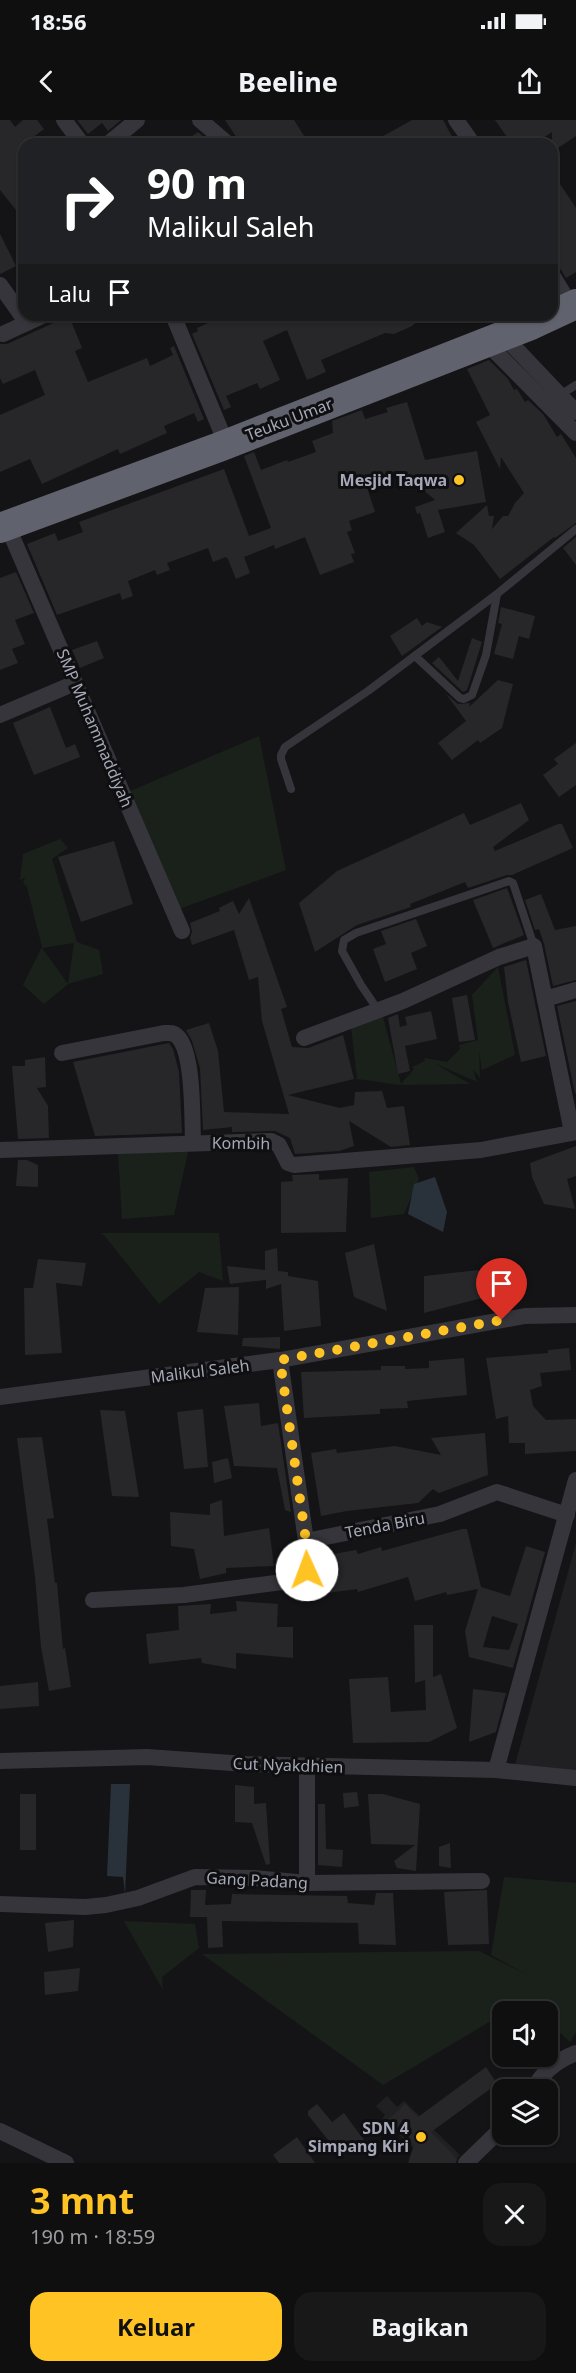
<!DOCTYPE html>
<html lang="id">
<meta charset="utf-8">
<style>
:root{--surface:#0f0f10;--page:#181819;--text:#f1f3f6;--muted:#9b9c9f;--line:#2f2f30;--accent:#ffc323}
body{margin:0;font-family:"Noto Sans",sans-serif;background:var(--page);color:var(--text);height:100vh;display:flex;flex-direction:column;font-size:22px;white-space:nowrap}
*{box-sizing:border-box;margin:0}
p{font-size:20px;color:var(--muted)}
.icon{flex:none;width:33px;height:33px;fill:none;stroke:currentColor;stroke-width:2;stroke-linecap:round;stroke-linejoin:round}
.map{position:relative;height:2043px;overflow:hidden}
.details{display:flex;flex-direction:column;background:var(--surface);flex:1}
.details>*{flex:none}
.hud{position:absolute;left:18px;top:18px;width:540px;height:183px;border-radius:18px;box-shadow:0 2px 4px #0004,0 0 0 2px var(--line);background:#202124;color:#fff;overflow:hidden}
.controls{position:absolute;left:492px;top:1881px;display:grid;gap:12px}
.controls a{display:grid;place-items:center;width:66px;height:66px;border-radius:12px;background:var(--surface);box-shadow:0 2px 4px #0004,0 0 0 2px var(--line);font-size:30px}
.pin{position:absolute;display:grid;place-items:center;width:51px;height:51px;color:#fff;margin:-62px -26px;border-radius:50% 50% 50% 0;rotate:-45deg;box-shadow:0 0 6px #0007}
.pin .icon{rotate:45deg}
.me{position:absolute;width:66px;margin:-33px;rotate:358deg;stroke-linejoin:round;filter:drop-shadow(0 0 4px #0008)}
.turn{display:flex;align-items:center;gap:21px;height:126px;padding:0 30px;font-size:27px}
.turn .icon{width:78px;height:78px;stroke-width:2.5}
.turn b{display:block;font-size:42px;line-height:51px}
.then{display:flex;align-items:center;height:57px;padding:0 30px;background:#0003;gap:12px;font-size:22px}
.round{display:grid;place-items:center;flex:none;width:63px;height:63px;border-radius:18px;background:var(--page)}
.summary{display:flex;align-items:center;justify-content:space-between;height:102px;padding:0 30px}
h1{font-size:36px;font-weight:700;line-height:45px;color:var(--accent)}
.cta{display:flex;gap:12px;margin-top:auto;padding:12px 30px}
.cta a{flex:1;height:69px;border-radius:18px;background:var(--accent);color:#111;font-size:24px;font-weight:700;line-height:69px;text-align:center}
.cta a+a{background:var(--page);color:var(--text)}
.status{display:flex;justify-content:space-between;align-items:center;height:42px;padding:0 30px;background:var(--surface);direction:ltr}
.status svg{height:16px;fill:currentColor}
header{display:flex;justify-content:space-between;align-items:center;height:78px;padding:0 30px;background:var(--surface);font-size:27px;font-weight:700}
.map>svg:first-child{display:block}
</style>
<div class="status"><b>18:56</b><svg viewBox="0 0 49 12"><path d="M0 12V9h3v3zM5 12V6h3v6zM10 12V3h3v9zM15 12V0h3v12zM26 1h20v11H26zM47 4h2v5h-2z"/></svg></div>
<header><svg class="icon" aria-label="back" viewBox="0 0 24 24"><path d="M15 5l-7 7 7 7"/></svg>Beeline<svg class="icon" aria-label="share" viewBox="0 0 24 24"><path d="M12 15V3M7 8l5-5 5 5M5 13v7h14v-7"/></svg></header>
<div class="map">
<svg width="576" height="2043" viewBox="0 0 576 2043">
<rect width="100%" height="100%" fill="#141416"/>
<g fill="#202023">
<path d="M576,1423V1653L515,1645Z"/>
<path d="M387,1976L397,1987L404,1981L460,2035L453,2043H429L382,1999L385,1995L376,1986Z"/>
</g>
<g fill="#1a211b" fill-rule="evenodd">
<path d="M259,616L286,750L179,789L128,672Z"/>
<path d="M60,719L68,728L52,739L77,822L99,830L103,854L68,864L44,884L23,865L42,827L27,767L23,762L26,757L20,760L23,734ZM74,823L68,863V864L42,828Z"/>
<path d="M498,847L515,935L482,950L479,931L480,958L473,949L477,962L434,943L470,964L400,965L357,959L351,906L383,897L401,964L414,949L412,947L425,941L424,938L447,942L460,929L459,925L478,920L472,875Z"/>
<path d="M189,1028L174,1095L122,1099L118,1033Z"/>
<path d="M414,1047L419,1059L404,1094L371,1098L369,1052Z"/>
<path d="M101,1113H219L223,1161L199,1152L159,1184L104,1115Z"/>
<path d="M504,1757L576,1763V1912L570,1922L553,1906L548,1905V1892H502V1902L491,1901L383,1965L202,1834L479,1831L530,1856L491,1835Z"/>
<path d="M124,1801L195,1804L199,1828L162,1857L163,1870Z"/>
</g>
<g fill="#29323b">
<path d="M435,1057L447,1092L443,1112L408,1094L414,1064Z"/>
<path d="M111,1664H130L125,1774L123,1757L107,1756Z"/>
</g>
<g fill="#27272a" fill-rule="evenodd">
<path d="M0,0H10L15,7L23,0H37L44,9L24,24V100L0,70Z"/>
<path d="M77,0H121L108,11L102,3L88,14Z"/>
<path d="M225,0H294L306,19L298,24H241Z"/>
<path d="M412,0H443L456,24H369Z"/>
<path d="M495,0H576V16L552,32V12L534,24H512Z"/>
<path d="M198,12L212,24H180Z"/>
<path d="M552,52L576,88V152L566,158L554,139L560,136L552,125Z"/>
<path d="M0,114L16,146L0,154Z"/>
<path d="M238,195H267L270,202L289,195H425L412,206L394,214L385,213L321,240L326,252L307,260L287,210L263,221L280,260L260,269L257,263L226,276L231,287L224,290L192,214L198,211L197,208L221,197L223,202Z"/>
<path d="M69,196L82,228L75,231L88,262L147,238L150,246L173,235L170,228L174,226L204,299L198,302L194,293L164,306L167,313L120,334L118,329L42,364L30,339L0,352V295L45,275L35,250L3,264L0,258V224H7Z"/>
<path d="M489,240L508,259L514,270L517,269L525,282L528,280L543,294L557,317L561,314L576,338V403L555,418L554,417L500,459L474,425L456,413L487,385L489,396H494L492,409L503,396H508L515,383L524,373L501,337L500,349L476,302L490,295L467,249Z"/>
<path d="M407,282L425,340L477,331L486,382L438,390L445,412L428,418L420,393L417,394L415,387L435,380L414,362L403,366L399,352L366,364L375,392L349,401L352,410L347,412L355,433L351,434L354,442L320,455L305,417L275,429L274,425L244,437L250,453L236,459L228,439L226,437L213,442L208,428L167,443L170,450L157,455L155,450L128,461L133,476L122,480L120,473L57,495L27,424L55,413L58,421L83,412L79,402L224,349L249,416L271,408L244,336L254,332L261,350L287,340L288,342L316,332L312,321L333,313L332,301L362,290L365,299L388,292L386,288Z"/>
<path d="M576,417V445L563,428Z"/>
<path d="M16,452L34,493L15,500L25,524L12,529L18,543L0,550V458Z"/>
<path d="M501,487L535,496L529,519L519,516L513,539L494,534L502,504L498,503Z"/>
<path d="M417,498L422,506L427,502L442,507L402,536L390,516Z"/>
<path d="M472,518L482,522L467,570L463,572L432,543L439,537L458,561Z"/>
<path d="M97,521L104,538L80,548L72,530Z"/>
<path d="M498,560L513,564L502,608L480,623L478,620L452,640L438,623L466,601L446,574L458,584L470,583L469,587Z"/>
<path d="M50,587L66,628L75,624L80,637L34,655L13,603Z"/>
<path d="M576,623V665L559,677L543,655L558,644L554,639Z"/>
<path d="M521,683L529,700L493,727L495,731L558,704H562L573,728L512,755H507L468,768L465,762L410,784L411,787L357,805L315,832L299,783L337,751L464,693L470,705Z"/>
<path d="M114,721L133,784L81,802L58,737Z"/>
<path d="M507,768L524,815L493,828L473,780Z"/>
<path d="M541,774L555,810L576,806V860L553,866L544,824L539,809L535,810L525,780Z"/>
<path d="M249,778L287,887L281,889L292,927L308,928L343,915L354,959L288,975L340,988L354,985L355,972L382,971L387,988L404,986L410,1025L391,1027L349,1001L354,1026L339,1031L295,1034L290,1018L275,1011L232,1012V1007L203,1010L200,948L192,921L186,910L209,903L218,931L224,992L289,994L262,901L258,857L249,860L234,810L192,825L190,818L192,812L190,803L220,791L219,788L233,781L239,794Z"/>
<path d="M416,799L427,826L411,833L417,849L385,862L373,829L386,824L381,811Z"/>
<path d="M526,840L546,936L521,942L508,882L504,847Z"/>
<path d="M467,875L475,920L459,922L452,878Z"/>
<path d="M576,881V973L575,974L557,886Z"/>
<path d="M431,891L437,919L405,926L410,951L398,954L388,898L398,894L400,907L407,905L405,897Z"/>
<path d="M169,923L173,929L179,952L182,1013L95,1016L73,942Z"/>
<path d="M45,937L46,967L37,968L48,986L49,1018L18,1019L12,946H25V940Z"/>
<path d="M576,1026V1056L567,1059L575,1089L544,1084L532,1057L530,1043Z"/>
<path d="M18,1040H27L38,1045V1067L16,1066Z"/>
<path d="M319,1054V1060L348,1058L346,1112L281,1113V1062L293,1061L292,1055Z"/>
<path d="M374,1124L387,1191L354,1177L345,1133Z"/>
<path d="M277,1128L278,1151L288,1152V1156L318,1161L321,1206L284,1211L281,1164L266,1169V1160L230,1164L227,1146L265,1150V1131Z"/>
<path d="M38,1139L86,1143L82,1166L56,1163L62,1233L25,1235L24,1168H33Z"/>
<path d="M479,1150L482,1178L424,1193V1156Z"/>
<path d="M239,1167L238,1215L197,1212L205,1168Z"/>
<path d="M280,1217V1229L242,1226L243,1218Z"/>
<path d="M569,1228L571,1250L540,1253L542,1266L530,1270L533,1286L546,1300L576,1299V1331L525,1334V1323H509L508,1296L496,1299L486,1238L548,1233V1230Z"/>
<path d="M464,1238L467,1275L407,1281L408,1288L380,1289V1294L304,1298L301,1252L381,1250V1246H405V1249L429,1248V1241Z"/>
<path d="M259,1283L261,1306L278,1303L291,1392L285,1390L277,1348L234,1346L224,1286Z"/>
<path d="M203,1289L208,1347L184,1349L177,1292Z"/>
<path d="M100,1290L125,1291L139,1377L112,1376Z"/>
<path d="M485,1313L488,1355L439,1373L433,1369L418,1383L347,1391L321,1396L311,1333L336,1329L337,1333L395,1326L441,1335L431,1318Z"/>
<path d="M42,1317L54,1398L47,1399L55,1463H57L63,1529L65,1528L71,1567L49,1571L41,1527L35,1457L17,1318Z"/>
<path d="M228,1338L232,1358L214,1363L212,1342Z"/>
<path d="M222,1380L224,1416L269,1408L274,1446L226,1448V1453L200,1459L194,1429L171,1426L170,1392L210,1395V1384Z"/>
<path d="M462,1409H467L481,1467L510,1476L526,1426L545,1432L513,1548L469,1537L465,1511L478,1469L447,1475L446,1472L415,1481L408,1457L358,1472L357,1469L327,1473L322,1436L356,1430L358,1434L381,1427L382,1431ZM492,1496L518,1504L509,1530L483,1527Z"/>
<path d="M236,1481L278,1484L277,1507H293V1538L236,1533V1549L202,1543L201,1538L149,1544L146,1514L179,1510L178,1486L211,1484L210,1494L237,1491Z"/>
<path d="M414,1505H433V1557L441,1554L457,1608L429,1622L353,1623L349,1559L388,1557L391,1592L426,1590L425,1560L415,1563Z"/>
<path d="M38,1562L39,1586L0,1589V1566Z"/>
<path d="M473,1569L506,1573L496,1612L469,1622Z"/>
<path d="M235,1665L254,1667V1684L266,1683L270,1744L266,1745L252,1703L235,1702Z"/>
<path d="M357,1672L359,1686L344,1688L343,1673Z"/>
<rect x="20" y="1674" width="16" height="56"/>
<path d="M368,1674H383L420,1684L416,1751L397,1748L394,1741L415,1725L371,1724Z"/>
<path d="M318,1684H325L326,1729L343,1730L342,1747L318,1745Z"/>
<path d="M450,1723L451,1748L439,1746V1727Z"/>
<path d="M191,1770H206L205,1785L231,1784L232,1774L347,1776L348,1783L374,1785L376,1773H393L396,1825L359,1824L358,1803L222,1801L223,1827L208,1828L207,1797H190Z"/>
<path d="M487,1770L489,1824L448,1825L444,1772Z"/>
<path d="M74,1800L73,1827L48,1832L45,1803Z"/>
<path d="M80,1848L78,1871L45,1875L44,1852Z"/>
<path d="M486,1947L497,1964L431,2012L457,2039L456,2043H408L414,2025L389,1999L405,1984L418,1997Z"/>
<path d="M317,1984L332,2002L344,1993L364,2020L342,2037L308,1995V1991Z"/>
<path d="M297,2017L315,2043H279L273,2035Z"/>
</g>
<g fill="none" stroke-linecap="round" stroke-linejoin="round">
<g stroke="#35353b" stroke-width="8">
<path d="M560,275L576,265"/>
<path d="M415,536L460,578L464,579L472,575L486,535L497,474L576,409"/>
<path d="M291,669L281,639V635L285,627L368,571L497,474"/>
<path d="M378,890L361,865L342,831L344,820L356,813L509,761L513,763L534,826"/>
</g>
<g stroke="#35353b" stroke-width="16">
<path d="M64,0L82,24"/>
<path d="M200,0L228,24"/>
<path d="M456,0L473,24"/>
<path d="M108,24L137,0"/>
<path d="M552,155L571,186"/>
<path d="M0,165L27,203"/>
<path d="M173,195L221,311"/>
<path d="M500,212L576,292"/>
<path d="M3,214L44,195"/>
<path d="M482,218L576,313"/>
<path d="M7,405L182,811"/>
<path d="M0,595L75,563"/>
<path d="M545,879L576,870"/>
<path d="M304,918L403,881L499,837L534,826L572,1012"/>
<path d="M62,933L164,913C169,913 173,912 177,916C194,931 192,999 193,1022"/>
<path d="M0,1030L271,1021L279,1025L288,1043L294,1045L481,1030L576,1012"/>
<path d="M280,1240L306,1421L440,1394L497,1372L567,1395"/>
<path d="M0,1277L280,1240L525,1196L576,1195"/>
<path d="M93,1480L184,1475L297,1460L305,1454L307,1450L306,1421"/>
<path d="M0,1641L147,1637L246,1644L496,1650L576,1658"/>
<path d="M496,1650L576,1360"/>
<path d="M307,1763V1646"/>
<path d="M0,1784L85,1787L106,1785L138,1778L195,1757L254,1758L307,1763L482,1761"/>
<path d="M533,1970C542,1952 558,1940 576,1933"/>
<path d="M0,2011L66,2043"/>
<path d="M466,2043L502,2008"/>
</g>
<path stroke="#60636d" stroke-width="30" d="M0,408L222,326L531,205L576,184"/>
</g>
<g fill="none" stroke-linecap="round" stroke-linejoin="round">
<path stroke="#ffc323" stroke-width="10" stroke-dasharray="0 18" d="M307,1450L306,1421L280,1240L502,1200"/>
</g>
<g fill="#ffc323" stroke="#0f0f11" stroke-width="2">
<circle cx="459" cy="360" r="6"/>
<circle cx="421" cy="2017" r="6"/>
</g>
<g text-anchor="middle" stroke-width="6" stroke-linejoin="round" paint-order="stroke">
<g font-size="16" fill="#a5a9b8" stroke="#0f0f11">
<text transform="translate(289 299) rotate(-21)" y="6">Teuku Umar</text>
<text transform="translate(95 608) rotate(67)" y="6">SMP Muhammaddiyah</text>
<text transform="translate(241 1023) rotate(1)" y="6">Kombih</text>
<text transform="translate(200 1251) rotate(-7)" y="6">Malikul Saleh</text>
<text transform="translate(385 1405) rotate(-11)" y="6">Tenda Biru</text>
<text transform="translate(288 1645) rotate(2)" y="6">Cut Nyakdhien</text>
<text transform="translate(257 1760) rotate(3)" y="6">Gang Padang</text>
</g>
<g font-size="16" font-weight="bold" fill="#a5a9b8" stroke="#0f0f11" text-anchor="end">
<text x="447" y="366">Mesjid Taqwa</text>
<text x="409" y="2014">SDN 4<tspan x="409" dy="18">Simpang Kiri</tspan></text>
</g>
</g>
</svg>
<div class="controls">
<a><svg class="icon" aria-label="sound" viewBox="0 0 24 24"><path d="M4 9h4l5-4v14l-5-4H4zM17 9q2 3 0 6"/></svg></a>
<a><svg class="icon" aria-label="layers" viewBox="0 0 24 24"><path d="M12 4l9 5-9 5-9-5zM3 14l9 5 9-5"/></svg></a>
</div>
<div class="pin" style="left:502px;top:1200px;background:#d93025"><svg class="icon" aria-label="arrive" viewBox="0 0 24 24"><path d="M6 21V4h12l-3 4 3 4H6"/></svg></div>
<svg class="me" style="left:307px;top:1450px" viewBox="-20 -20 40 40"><circle r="19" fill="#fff"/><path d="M0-13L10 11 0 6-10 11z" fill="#ffc323"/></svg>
<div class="hud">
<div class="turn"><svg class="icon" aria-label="right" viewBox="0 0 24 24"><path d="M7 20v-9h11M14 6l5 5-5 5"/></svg><div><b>90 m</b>Malikul Saleh</div></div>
<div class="then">Lalu<svg class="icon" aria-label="arrive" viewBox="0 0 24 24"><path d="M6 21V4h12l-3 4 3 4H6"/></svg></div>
</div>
</div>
<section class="details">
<div class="summary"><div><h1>3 mnt</h1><p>190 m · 18:59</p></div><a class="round"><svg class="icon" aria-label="close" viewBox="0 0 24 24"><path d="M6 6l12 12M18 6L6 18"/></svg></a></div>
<div class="cta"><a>Keluar</a><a>Bagikan</a></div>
</section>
